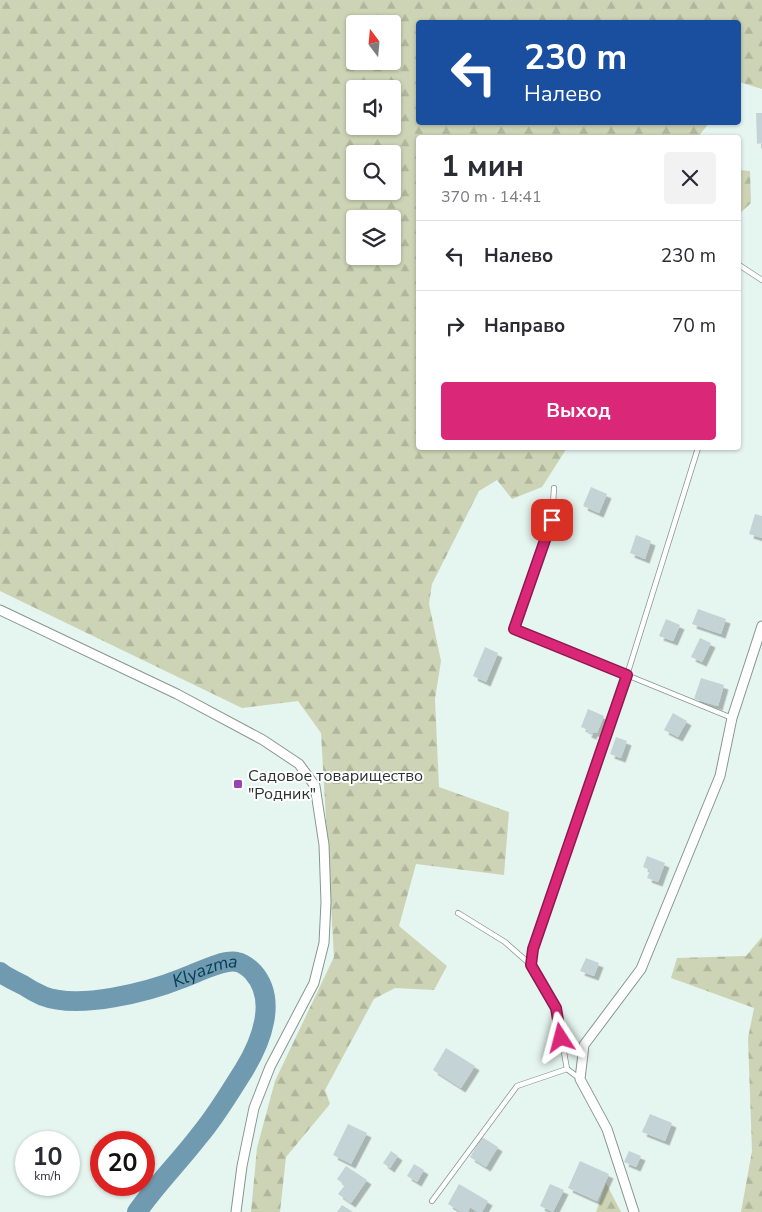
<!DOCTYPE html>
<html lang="ru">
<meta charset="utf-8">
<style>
:root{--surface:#fff;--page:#f2f2f3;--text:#2b2b33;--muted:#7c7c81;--line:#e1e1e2;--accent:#db2777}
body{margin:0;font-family:"Nunito Sans",sans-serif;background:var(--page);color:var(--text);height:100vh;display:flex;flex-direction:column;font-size:19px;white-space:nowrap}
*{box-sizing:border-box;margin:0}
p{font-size:16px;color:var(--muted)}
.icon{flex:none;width:28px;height:28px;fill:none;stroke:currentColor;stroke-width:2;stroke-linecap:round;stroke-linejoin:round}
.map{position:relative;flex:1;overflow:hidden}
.sheet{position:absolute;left:416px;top:135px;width:325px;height:315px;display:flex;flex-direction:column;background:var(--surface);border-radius:5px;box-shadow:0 1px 4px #0004}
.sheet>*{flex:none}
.hud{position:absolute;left:416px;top:20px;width:325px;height:105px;border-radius:5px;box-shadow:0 1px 4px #0004;background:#1a4fa0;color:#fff;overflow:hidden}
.needle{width:32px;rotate:344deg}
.tools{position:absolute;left:346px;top:15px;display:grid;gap:10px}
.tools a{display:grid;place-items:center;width:55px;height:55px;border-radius:5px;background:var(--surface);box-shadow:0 1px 4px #0004;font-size:25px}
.speed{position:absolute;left:15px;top:1131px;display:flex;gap:10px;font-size:25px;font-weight:700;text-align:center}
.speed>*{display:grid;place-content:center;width:65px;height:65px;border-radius:50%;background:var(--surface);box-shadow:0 1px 4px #0004;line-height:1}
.speed small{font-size:12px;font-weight:400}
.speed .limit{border:8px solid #d22;background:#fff;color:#111}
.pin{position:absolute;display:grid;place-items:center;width:42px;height:42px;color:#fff;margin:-21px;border-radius:10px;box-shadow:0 2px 8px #0006}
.me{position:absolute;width:55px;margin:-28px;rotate:351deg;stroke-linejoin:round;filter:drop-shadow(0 0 4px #0008)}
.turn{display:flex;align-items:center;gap:18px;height:105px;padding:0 25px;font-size:22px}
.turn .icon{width:65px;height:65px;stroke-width:2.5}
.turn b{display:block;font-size:35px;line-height:42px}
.round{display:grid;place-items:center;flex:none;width:52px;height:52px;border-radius:5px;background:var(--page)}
.headline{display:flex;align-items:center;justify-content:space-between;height:85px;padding:0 25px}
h1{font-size:30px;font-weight:700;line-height:38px}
.cta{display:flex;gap:10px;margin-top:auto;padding:10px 25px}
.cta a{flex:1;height:58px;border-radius:5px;background:var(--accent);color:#fff;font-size:20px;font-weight:700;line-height:58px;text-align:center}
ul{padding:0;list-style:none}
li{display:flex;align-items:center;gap:15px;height:70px;padding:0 25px;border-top:1px solid var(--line)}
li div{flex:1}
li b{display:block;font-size:19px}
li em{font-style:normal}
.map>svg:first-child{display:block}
</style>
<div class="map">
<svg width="762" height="1212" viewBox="0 0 762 1212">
<defs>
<pattern id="forest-firs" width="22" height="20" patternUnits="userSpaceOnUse" patternTransform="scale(1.25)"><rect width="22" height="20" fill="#cdd3b5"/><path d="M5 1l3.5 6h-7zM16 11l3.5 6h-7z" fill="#b0b69c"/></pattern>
<filter id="shadow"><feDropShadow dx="4.5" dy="4.5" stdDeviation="0" flood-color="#0004"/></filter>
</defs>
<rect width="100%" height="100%" fill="#e5f5f0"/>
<g fill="url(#forest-firs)" fill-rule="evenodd">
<path d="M0,0H762V89L739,82V22H419V122L709,123L698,137L419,138V448H567L542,487L512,499L497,480L479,491L432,584L429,604L441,661L435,699L439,787L509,812L504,875L416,864L399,926L447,966L434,990L395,988L374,999L325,1090L330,1104L286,1157L280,1212H251L257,1148L275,1081L334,957L321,733L298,701L242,708L0,591ZM355,24H392V61H355ZM355,89H392V126H355ZM355,154H392V191H355ZM355,219H392V256H355Z"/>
<path d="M739,170L750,171L751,203L739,214Z"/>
<path d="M762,937V1212H741L752,1151L748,1038L754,1008L671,978L677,958L746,956Z"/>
<path d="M606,1183L621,1212H596Z"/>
</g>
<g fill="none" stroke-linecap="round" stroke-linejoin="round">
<path stroke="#709ab0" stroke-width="20" id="s1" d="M0,972C6,977 15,981 23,985C29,989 36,993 43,996C79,1010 148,992 183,978C197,973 223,959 237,962C243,963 249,968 253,972C278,1000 261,1042 244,1070C230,1092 216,1116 199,1136C179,1162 156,1185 137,1212"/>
</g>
<g fill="#c4d4d6" filter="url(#shadow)">
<path d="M756,113H762V143L757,144Z"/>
<path d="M591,487L607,494L599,513L583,506Z"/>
<path d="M755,514L762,516V538L749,534Z"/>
<path d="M636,535L651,541L645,559L630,553Z"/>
<path d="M698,609L726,619L721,634L692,624Z"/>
<path d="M666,619L680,625L673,641L659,636Z"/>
<path d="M700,638L711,643L702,662L691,657Z"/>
<path d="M485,647L498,653L486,682L473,676Z"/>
<path d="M701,678L724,685L718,706L694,699Z"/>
<path d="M588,709L604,716L597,733L593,732L592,735L587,733L588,730L581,727Z"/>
<path d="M673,713L687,721L678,737L664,730Z"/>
<path d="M616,737L627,741L621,758L610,754Z"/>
<path d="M647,856L665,863L658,882L647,878L650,870L643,867Z"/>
<path d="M586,958L599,963L594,976L580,971Z"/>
<path d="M446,1048L475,1066L461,1088L433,1070Z"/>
<path d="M650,1114L672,1123L665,1141L642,1132Z"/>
<path d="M348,1124L367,1133L351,1164L333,1155Z"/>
<path d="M482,1137L498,1147L486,1167L470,1157Z"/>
<path d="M391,1151L398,1156L390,1168L383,1163Z"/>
<path d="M629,1151L641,1156L636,1167L624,1162Z"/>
<path d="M580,1161L609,1174L597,1201L568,1188Z"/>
<path d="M414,1164L424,1170L417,1182L407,1176Z"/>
<path d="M346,1166L367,1180L351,1203L338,1194L345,1185L337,1179Z"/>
<path d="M459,1184L488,1201L482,1212H478L470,1207L468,1212H461L448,1204Z"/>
<path d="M550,1184L564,1190L553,1212L540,1206Z"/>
<path d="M342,1205L353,1212H337Z"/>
</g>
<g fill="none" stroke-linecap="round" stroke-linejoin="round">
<defs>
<g id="service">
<path d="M739,265L762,280"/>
<path d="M554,488L552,520L514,629L732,718"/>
<path d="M458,913L505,942L531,965L556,1008L567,1069L579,1078"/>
<path d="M531,965L533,949L627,675L698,448"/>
<path d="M432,1201L517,1086L567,1069"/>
</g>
<g id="minor">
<path d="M0,610L177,694L263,740L299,764L315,786L324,845L326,902L324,943L314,983L270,1067L254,1108L242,1166L236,1212"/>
<path d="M634,1212L607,1129L580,1079L584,1045L641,969L720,776L732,718L762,626"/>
</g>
</defs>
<use href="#service" stroke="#879691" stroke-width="6"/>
<use href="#minor" stroke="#879691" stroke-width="11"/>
<use href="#service" stroke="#fff" stroke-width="4.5"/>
<use href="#minor" stroke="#fff" stroke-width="9"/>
</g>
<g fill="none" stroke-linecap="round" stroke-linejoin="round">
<defs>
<path id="route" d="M552,520L514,629L627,675L533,949L531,965L556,1008L561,1038"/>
</defs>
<use href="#route" stroke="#8e194d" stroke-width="12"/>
<use href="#route" stroke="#db2777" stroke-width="9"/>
</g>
<rect fill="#9a44b1" stroke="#fff" stroke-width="2" x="233" y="779" width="10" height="10" rx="2.5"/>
<g text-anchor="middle" stroke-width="4" stroke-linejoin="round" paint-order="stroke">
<g font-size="16" fill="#2c3230" stroke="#fff" text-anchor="start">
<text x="248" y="781">Садовое товарищество<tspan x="248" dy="18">"Родник"</tspan></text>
</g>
<g font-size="18" font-style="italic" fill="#044158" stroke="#fff">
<text dy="6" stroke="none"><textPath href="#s1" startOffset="216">Klyazma</textPath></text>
</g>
</g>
</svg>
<div class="tools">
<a><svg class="needle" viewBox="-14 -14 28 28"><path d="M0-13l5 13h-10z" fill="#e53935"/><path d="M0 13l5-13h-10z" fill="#7c7c81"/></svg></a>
<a><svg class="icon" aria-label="sound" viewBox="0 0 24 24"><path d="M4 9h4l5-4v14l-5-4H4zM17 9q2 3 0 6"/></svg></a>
<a><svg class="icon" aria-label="search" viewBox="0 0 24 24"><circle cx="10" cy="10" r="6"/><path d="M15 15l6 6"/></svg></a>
<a><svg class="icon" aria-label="layers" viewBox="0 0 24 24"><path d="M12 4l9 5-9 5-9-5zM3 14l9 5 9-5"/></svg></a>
</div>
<div class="speed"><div>10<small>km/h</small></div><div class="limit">20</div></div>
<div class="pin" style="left:552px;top:520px;background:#d93025"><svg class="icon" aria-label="arrive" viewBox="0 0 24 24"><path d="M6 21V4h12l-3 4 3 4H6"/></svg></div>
<svg class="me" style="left:561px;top:1038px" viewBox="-20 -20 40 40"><path d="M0-17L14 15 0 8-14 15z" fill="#db2777" stroke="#fff" stroke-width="4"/></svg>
<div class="hud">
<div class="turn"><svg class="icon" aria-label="left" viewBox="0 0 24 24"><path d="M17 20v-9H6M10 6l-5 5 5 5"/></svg><div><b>230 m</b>Налево</div></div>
</div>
<section class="sheet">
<div class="headline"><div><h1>1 мин</h1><p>370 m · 14:41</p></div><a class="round"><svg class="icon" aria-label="close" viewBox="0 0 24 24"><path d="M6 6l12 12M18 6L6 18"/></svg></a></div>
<ul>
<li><svg class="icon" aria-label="left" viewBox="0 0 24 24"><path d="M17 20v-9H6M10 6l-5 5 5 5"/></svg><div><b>Налево</b></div><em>230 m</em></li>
<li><svg class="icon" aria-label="right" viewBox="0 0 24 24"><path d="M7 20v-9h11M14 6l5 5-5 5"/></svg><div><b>Направо</b></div><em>70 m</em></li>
</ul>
<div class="cta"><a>Выход</a></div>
</section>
</div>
